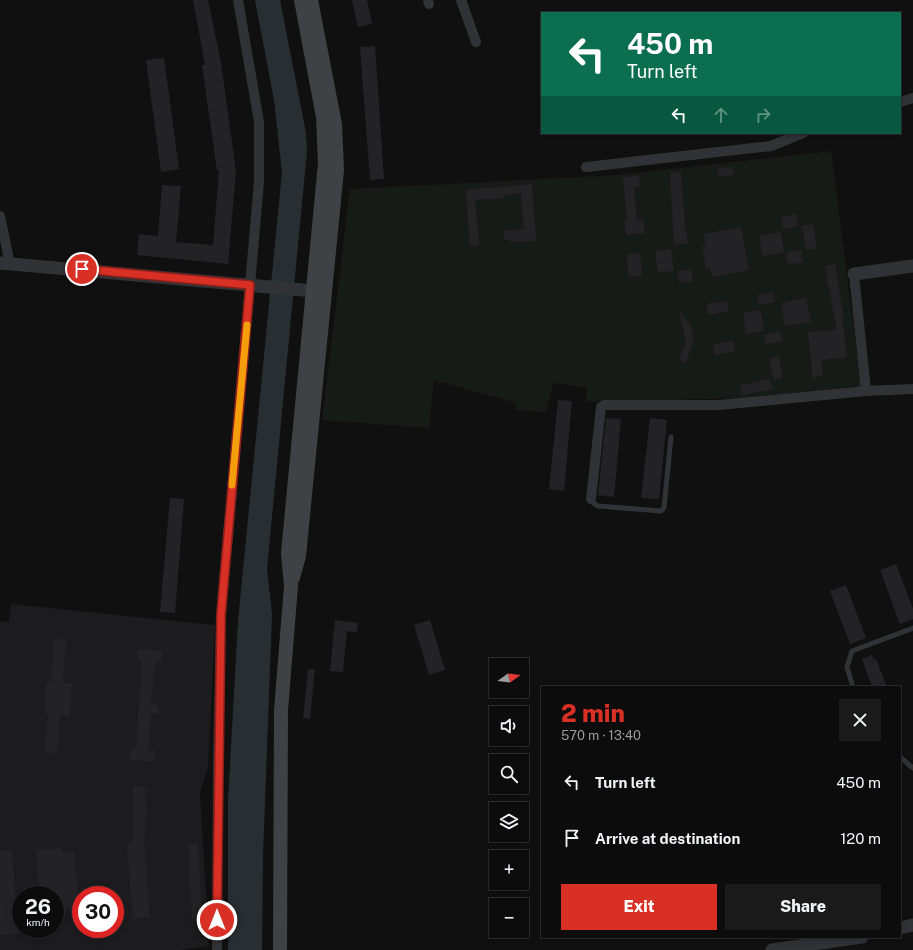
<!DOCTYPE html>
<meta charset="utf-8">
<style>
:root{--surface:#0c0c0d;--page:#1a1a1b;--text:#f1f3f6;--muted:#9a9b9d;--line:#2c2c2e;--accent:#d93025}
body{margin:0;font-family:"Public Sans",sans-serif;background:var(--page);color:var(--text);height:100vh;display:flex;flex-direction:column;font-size:15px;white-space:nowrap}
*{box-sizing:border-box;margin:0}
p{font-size:13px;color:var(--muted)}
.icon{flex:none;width:22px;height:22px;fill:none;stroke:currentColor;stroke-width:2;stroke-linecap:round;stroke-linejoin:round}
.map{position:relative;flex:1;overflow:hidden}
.details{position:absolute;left:541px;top:686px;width:360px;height:252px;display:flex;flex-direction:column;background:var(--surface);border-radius:0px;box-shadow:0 2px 6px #0003,0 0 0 1px var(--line)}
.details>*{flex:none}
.guide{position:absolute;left:541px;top:12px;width:360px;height:122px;border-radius:0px;box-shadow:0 2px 6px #0003,0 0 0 1px var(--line);background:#0b6e4f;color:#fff;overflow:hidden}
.needle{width:26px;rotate:76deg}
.fabs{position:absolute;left:489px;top:658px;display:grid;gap:8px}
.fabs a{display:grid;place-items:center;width:40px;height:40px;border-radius:0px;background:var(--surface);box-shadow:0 2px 6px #0003,0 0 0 1px var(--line);font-size:20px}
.speed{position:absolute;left:12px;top:886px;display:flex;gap:8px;font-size:20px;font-weight:700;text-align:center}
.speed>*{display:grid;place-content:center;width:52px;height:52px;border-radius:50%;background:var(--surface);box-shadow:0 2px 6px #0003,0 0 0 1px var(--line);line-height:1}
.speed small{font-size:10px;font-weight:400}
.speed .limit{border:6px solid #d22;background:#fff;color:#111}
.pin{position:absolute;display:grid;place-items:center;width:34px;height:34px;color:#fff;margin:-17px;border:2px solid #fff;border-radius:50%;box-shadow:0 1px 4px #0007}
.me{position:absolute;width:44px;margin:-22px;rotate:0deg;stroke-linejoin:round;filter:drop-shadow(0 0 3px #0008)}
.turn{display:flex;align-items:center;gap:14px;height:84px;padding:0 20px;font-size:18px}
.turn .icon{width:52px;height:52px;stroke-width:2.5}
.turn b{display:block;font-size:28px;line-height:34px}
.lanes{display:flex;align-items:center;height:38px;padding:0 20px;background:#0003;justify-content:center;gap:20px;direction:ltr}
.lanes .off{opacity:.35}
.round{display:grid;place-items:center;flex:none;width:42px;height:42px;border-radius:0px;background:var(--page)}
.head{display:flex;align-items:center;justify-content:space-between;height:68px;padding:0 20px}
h1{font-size:24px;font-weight:800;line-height:30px;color:var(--accent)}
.button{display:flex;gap:8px;margin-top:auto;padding:8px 20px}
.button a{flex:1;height:46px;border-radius:0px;background:var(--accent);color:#fff;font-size:16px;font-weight:800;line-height:46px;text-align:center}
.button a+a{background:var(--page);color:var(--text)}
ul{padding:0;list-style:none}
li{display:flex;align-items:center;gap:12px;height:56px;padding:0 20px}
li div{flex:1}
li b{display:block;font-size:15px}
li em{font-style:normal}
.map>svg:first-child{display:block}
</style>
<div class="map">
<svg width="913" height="950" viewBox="0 0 913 950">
<rect width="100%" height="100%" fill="#101011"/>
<path fill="#1c1c1e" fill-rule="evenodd" d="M11,604L215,625L208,767L200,793L209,946L180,950H0V621L9,622ZM21,895H55V929H21ZM81,895H115V929H81Z"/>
<path fill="#171b17" d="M831,151L861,386L745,398L586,402L587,388L553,383L546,412L516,410V403L434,380L429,428L322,420L350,189L618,175Z"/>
<path fill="#282f33" d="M255,0H280L306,133L307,151L267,569L272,614L263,856L262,950H228V801L238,621L282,172L274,100Z"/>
<g fill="#232325">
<path d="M193,0H208L221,63L236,171L228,264L137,255L139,234L158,236L162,185L181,186L176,242L213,245L219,171H217L202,65H205Z"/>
<path d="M352,0H367L372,24L358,27Z"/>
<path d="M375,46L384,179L370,180L360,47Z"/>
<path d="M164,58L179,169L161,172L146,60Z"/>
<path d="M733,167L734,175L718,176V168Z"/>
<path d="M681,172L685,231H686L688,243L674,245L670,173Z"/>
<path d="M639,176L640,187H634L637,220L643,219L645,233L626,235L624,221H627L623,177Z"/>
<path d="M532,184L536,241L510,242V239L504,240V231L524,229L521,193L504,195V198L475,200L479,245L470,246L466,190Z"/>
<path d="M796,214L798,226L783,229L781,217Z"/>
<path d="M813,224L817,248L806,250L802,226Z"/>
<path d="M741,227L749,270L712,277L710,268H706L702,246L706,245L704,234Z"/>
<path d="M781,232L784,252L763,256L759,236Z"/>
<path d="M671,249L674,271L658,273L655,251Z"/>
<path d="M801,250L803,262L788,265L786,253Z"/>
<path d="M640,253L642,275L629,277L627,255Z"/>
<path d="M835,264L844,319H842L847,357L821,360L823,376L813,378L808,332L837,330L825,266Z"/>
<path d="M691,269L693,281L679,283L677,271Z"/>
<path d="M773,292L775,302L759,305L757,295Z"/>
<path d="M806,298L811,322L785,326L781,303Z"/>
<path d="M727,301L729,311L708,315L707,304Z"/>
<path d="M761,310L764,331L746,334L743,312Z"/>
<path d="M679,311L691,326L694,339L686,363L679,360L686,342Z"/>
<path d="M780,331L782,341L766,344L764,335Z"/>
<path d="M733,341L735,351L715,355L713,344Z"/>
<path d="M779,356L783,378L774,380L769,358Z"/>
<path d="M770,379L773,389L742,395L740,385Z"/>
<path d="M558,400L572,401L564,491L549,489Z"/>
<path d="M606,418L621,419L614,497L598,495Z"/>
<path d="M650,418L667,420L659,499L641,498Z"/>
<path d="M170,498L184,499L175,613L160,612Z"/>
<path d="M896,564L913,609V619L900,624L880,570Z"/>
<path d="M846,585L866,638L850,644L830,591Z"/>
<path d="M335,620L358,623L357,632L347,631L343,672L330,671Z"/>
<path d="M430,620L445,670L429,675L414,625Z"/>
<path d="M54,639L66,640L63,683H72L70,716L60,715L57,753L45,752L48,713H44L47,681H51Z"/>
<path d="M138,649L163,651L162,662L155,661L151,704L159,705L158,714H151L148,751H155L154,762L129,760L131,748H136L142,660H137Z"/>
<path d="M872,655L874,660L876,659L887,687H872L862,659Z"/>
<path d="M308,669H315L310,719L303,718Z"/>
<path d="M133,787H145L146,813L144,843L150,917L133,919L127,844H132Z"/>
<path d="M188,844H198L202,918L192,919Z"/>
<path d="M61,848L62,853L74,852L79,908L65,909V914L55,915V895H40L36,850Z"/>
<path d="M0,851H12L18,934L0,935Z"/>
</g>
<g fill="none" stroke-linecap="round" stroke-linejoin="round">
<g stroke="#313236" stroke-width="5">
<path d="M591,499L593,503L598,506L661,511L664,508L671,437"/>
<path d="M853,687L847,667L852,651L913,628"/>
<path d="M900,757L913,768"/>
</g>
<g stroke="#313236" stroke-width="10">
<path d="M428,0L429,4"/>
<path d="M461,0L476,42"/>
<path d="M900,102L913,98"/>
<path d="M586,167L771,146L803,133"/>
<path d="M0,216L10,264"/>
<path d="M866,391L913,389"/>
<path d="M591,499L601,407L605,405H719L866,391L854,274"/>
<path d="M217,950L218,768L221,615L259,182V122L238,0"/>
</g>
<g stroke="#313236" stroke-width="13">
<path d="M0,263L314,291"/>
<path d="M854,274L913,266"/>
<path d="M900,928L913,925"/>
<path d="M772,950L862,937"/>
</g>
<g stroke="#404145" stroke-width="14">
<path d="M293,578L299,556L337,170L335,124L311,0"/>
<path d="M280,950L281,710L291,586L288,553L325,163L323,117L301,0"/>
</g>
</g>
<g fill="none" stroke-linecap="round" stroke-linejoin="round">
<defs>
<path id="route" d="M82,269L250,285L221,615L217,920"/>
</defs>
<use href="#route" stroke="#8d1f18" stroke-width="10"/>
<use href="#route" stroke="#d93025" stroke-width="7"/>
<path stroke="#f59e0b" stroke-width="7" d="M232,485L247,325"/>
</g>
</svg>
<div class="fabs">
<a><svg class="needle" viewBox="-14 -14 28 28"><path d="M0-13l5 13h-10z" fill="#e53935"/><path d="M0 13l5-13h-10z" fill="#9a9b9d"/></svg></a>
<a><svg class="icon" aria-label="sound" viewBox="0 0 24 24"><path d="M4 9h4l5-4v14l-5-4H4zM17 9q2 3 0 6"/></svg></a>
<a><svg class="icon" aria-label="search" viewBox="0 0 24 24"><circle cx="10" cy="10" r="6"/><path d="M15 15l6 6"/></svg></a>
<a><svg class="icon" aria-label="layers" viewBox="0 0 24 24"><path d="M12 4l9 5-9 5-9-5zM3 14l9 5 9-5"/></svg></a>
<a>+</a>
<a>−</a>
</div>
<div class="speed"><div>26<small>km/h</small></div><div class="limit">30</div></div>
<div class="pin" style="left:82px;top:269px;background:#d93025"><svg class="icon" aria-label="arrive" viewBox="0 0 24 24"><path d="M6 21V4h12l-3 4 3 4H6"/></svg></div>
<svg class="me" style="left:217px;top:920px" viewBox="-20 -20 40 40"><circle r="17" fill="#d93025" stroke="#fff" stroke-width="3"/><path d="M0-11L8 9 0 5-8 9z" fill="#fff"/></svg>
<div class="guide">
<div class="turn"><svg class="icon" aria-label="left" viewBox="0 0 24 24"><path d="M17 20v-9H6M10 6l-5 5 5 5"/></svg><div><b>450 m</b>Turn left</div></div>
<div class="lanes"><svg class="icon" aria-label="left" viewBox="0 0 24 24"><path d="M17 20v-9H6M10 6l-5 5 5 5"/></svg><svg class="icon off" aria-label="ahead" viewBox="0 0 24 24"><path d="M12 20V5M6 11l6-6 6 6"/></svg><svg class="icon off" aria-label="right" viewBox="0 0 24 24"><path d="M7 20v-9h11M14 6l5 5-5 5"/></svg></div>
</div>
<section class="details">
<div class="head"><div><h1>2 min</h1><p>570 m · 13:40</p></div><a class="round"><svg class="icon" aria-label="close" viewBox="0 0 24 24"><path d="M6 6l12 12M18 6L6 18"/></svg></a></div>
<ul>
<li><svg class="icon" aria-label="left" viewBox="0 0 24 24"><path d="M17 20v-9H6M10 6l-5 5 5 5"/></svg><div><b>Turn left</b></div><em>450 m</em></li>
<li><svg class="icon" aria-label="arrive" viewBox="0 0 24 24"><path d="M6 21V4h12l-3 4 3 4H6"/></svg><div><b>Arrive at destination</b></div><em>120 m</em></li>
</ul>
<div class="button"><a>Exit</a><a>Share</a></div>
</section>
</div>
